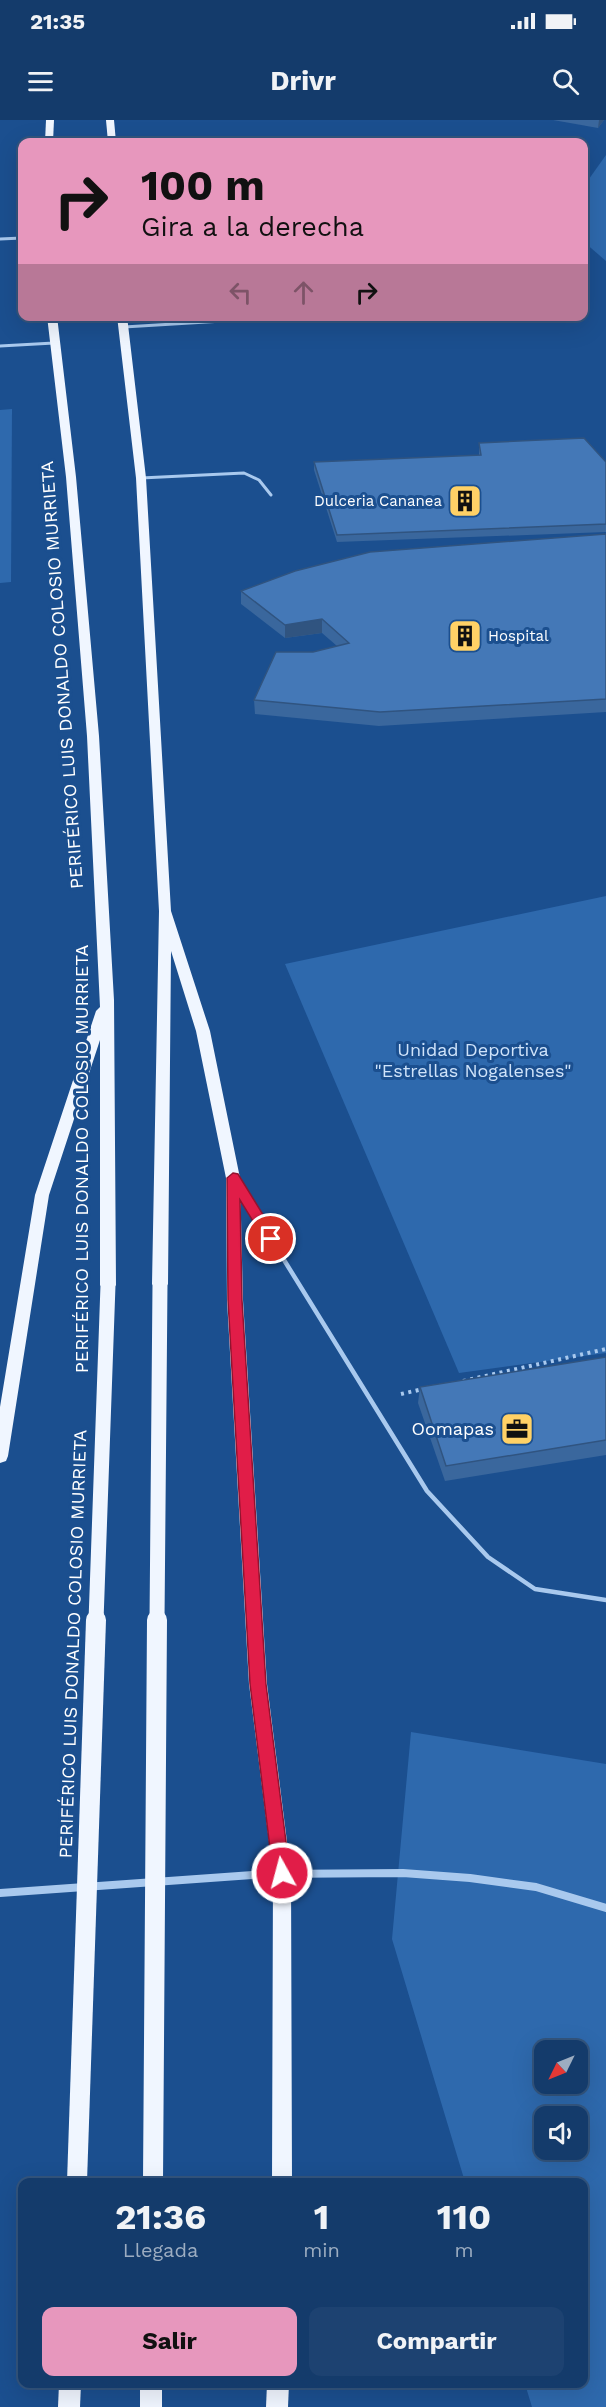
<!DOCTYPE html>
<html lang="es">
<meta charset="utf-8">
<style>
:root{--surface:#143b6b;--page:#1d4271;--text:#f1f3f6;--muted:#9dadc1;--line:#33557e;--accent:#e797bd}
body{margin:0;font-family:"Work Sans",sans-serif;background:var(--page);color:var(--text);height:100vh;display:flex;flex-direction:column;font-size:22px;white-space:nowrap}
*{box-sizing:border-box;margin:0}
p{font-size:20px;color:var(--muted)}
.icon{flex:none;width:33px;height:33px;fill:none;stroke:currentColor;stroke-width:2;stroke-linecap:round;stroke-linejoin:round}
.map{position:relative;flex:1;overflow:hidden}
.details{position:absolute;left:18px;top:2058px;width:570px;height:210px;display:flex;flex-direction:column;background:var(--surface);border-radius:12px;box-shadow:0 6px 24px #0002,0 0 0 2px var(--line)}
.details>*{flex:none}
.hud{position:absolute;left:18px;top:18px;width:570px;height:183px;border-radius:12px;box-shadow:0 6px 24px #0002,0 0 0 2px var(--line);background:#e797bd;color:#111;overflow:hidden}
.needle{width:39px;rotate:227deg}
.tools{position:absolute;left:534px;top:1920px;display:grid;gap:12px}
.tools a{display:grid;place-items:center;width:54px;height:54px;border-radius:12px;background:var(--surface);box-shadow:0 6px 24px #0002,0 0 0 2px var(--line);font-size:30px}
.pin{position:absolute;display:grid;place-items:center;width:51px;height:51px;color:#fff;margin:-26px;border:3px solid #fff;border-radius:50%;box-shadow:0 2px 6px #0007}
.me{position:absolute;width:66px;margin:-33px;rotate:353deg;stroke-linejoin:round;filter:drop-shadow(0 0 4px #0008)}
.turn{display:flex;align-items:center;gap:21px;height:126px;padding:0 24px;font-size:27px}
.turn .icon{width:78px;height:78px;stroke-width:2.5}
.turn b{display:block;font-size:42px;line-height:51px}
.lanes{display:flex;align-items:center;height:57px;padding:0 24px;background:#0003;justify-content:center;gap:30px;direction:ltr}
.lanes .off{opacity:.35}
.eta{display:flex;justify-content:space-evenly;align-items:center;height:102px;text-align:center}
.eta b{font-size:36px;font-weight:700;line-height:42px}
.primary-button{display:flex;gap:12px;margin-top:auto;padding:12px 24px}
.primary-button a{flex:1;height:69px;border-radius:12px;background:var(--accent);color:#111;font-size:24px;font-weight:700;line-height:69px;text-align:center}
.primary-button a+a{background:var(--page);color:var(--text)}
.status{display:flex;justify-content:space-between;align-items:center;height:42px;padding:0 30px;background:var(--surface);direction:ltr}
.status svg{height:16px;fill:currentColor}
header{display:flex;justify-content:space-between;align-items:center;height:78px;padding:0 24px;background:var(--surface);font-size:27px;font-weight:700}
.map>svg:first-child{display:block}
</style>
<div class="status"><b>21:35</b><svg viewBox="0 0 49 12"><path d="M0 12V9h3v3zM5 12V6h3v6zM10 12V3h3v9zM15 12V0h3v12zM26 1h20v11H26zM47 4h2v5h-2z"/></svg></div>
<header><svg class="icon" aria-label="menu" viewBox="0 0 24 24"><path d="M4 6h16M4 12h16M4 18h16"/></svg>Drivr<svg class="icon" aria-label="search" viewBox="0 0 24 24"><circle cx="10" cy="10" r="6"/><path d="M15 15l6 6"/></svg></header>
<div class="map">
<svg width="606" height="2287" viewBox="0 0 606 2287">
<rect width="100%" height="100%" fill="#1b4f8f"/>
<g fill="#2e69ad" fill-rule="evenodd">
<path d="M606,35V141L584,122V66Z"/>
<path d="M12,289L11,462L0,463V290Z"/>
<path d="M606,776V1233L459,1253L285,844Z"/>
<path d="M411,1612L606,1644V2287H532L525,2264H584V2062H465L392,1819ZM544,1930H578V1964H544ZM544,1996H578V2030H544Z"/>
</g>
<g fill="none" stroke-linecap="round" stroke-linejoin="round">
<g stroke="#a9c9ee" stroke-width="4" stroke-dasharray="3 4.5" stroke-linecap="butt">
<path d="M463,1261L606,1229"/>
<path d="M401,1274L423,1269"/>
</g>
<g stroke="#a9c9ee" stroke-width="3">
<path d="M0,119L22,118"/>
<path d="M124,207L304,196"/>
<path d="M0,226L54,223"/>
<path d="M141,358L244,353L259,360L271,375"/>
</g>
<path stroke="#a9c9ee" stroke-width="4.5" d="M237,1064L427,1371L488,1437L535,1469L606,1480"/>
<path stroke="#a9c9ee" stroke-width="8" d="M0,1773L268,1754L403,1753L470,1758L536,1767L606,1788"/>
<g fill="#f0f6ff" fill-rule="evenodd">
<path d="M46,0H54L53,22H45Z"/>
<path d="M106,0H114L116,22H108Z"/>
<path d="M47,196H57L76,357L99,616L114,880L116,1165L113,1169H103L100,1165V920L49,1075L8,1336L6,1341L0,1343V1287L35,1075L96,891L100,887L87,616L66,357Z"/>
<path d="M117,196H127L146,358L171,791L210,911L240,1058L243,1180L267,1564L291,1753L292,2062H272L273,1753L249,1564L227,1180L226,1058L196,911L171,831L168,1164L165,1168H155L152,1164L159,791L136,358Z"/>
<path d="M59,2264H81L80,2287H58Z"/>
<rect x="140" y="2264" width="22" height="23"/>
<path d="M267,2264H289L288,2287H266Z"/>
</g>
<g stroke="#f0f6ff" stroke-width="15">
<path d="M96,1501L108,1165"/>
<path d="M157,1501L160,1164"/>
</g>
<g stroke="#f0f6ff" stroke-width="20">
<path d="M77,2062L96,1500"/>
<path d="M153,2062L157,1500"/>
</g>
</g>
<g fill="#3a679d">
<path d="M553,0H604L598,8Z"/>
<path d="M479,323L606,342V412L337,422L314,350V342L479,335Z"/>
<path d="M606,414V592L379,606L255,594L254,580L313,532L337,526L322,513L285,518L241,484V471Z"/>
<path d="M606,1237V1335L445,1361L418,1283L420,1267Z"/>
</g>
<g fill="#305480">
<path d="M599,0H604L598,8Z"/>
<path d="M322,499V513L285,518V505Z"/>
</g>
<g fill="#4478b7" stroke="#305480" stroke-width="1.5">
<path d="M584,318L606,342V404L337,415L314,342L481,335L479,323Z"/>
<path d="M606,414V579L380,592L254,580L276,532H313L349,523L322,499L285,505L241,471L295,451L370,432Z"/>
<path d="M606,1237V1320L446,1346L420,1267Z"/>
</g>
<path fill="#e11d48" stroke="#92132f" stroke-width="1.5" d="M233,1053L238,1054L278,1119L276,1122H266L240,1080L242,1180L266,1564L290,1753L288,1759L282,1761L276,1759L273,1753L250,1564L228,1180L227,1058Z"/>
<defs>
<symbol id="building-square" viewBox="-11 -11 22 22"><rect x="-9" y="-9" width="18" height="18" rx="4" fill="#ffd166" stroke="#1b4f8f"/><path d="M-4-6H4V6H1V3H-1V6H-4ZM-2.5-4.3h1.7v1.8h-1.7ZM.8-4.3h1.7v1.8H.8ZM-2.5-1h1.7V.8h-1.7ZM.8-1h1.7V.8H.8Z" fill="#111"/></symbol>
<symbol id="office-square" viewBox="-11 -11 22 22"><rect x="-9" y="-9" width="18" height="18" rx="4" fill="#ffd166" stroke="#1b4f8f"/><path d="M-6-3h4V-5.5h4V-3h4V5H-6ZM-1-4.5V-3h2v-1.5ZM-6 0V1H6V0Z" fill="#111"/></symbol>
</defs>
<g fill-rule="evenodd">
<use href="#building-square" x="446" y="362" width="38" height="38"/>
<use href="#building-square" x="446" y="497" width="38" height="38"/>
<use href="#office-square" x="498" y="1290" width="38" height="38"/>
</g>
<g text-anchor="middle" stroke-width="6" stroke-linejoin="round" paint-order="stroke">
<g font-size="15" fill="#fff" stroke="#1b4f8f" text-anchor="end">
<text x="442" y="386">Dulceria Cananea</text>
<text x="488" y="521" text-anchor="start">Hospital</text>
</g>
<g font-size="18" fill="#fff" stroke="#1b4f8f">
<text transform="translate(62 555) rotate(-94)" y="6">PERIFÉRICO LUIS DONALDO COLOSIO MURRIETA</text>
<text transform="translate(82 1039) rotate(-90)" y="6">PERIFÉRICO LUIS DONALDO COLOSIO MURRIETA</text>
<text transform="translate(73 1524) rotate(-88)" y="6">PERIFÉRICO LUIS DONALDO COLOSIO MURRIETA</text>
</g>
<g font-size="18" fill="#cfe3fa" stroke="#1b4f8f">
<text x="473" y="936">Unidad Deportiva<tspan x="473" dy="21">"Estrellas Nogalenses"</tspan></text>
</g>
<g font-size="18" fill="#fff" stroke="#1b4f8f" text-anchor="end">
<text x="494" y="1315">Oomapas</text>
</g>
</g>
</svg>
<div class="tools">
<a><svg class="needle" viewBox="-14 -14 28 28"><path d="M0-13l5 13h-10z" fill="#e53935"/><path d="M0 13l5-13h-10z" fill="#9dadc1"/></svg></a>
<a><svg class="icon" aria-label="sound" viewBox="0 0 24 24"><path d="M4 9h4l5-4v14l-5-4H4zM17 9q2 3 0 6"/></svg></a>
</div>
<div class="pin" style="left:271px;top:1119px;background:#d93025"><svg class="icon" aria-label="arrive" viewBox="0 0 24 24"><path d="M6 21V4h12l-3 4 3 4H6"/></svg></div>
<svg class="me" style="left:282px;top:1753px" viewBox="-20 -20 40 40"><circle r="17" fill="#e11d48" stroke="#fff" stroke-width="3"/><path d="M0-11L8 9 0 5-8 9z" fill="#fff"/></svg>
<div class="hud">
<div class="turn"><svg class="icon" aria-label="right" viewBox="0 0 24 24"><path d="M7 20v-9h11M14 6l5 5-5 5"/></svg><div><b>100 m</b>Gira a la derecha</div></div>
<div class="lanes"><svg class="icon off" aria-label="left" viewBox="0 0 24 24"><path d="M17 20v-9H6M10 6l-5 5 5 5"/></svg><svg class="icon off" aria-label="ahead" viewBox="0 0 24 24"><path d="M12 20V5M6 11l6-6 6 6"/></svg><svg class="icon" aria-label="right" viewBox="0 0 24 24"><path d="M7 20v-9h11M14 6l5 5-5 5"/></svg></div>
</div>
<section class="details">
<div class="eta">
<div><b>21:36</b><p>Llegada</p></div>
<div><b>1</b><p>min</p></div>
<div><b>110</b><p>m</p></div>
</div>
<div class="primary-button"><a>Salir</a><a>Compartir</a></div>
</section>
</div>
